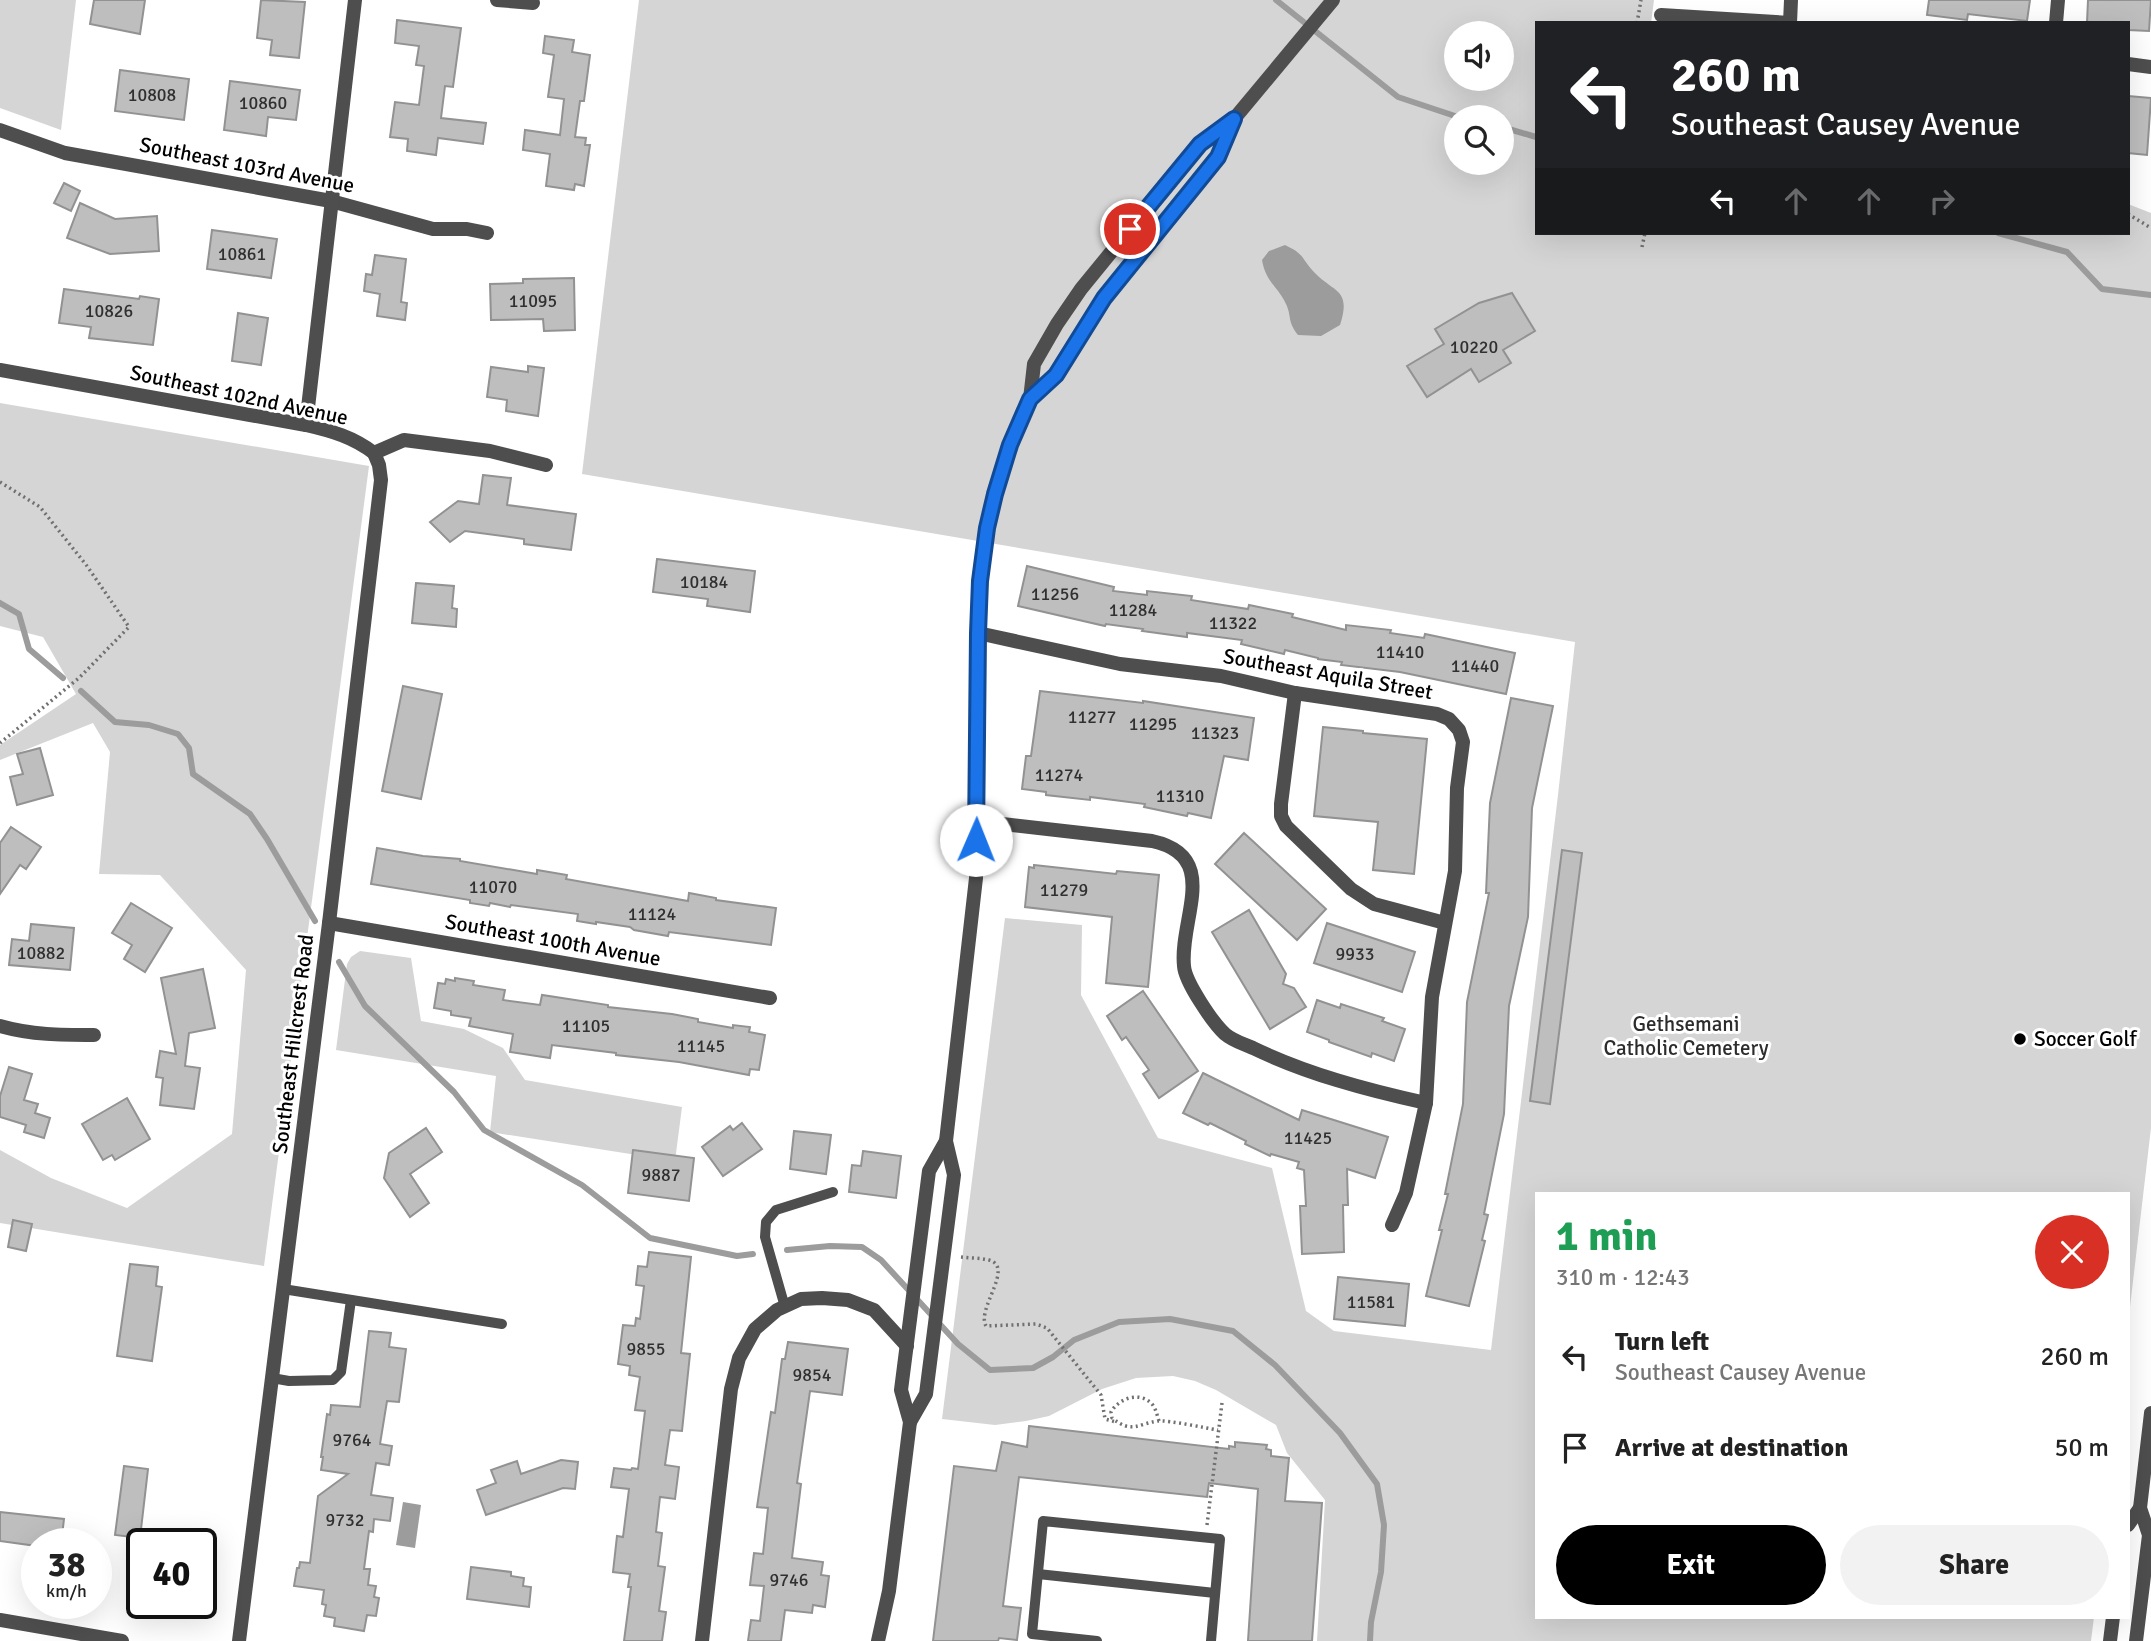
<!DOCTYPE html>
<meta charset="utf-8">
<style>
:root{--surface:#fff;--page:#f2f2f2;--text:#222;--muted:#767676;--accent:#000}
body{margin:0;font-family:Signika,sans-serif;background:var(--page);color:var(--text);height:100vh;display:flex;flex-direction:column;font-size:26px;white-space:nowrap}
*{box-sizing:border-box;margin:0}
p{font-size:23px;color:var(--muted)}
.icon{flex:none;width:38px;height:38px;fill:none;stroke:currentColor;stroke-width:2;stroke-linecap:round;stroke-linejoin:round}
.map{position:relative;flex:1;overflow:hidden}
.panel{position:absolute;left:1535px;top:1192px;width:595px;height:427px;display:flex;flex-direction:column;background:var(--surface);border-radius:0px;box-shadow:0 7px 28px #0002}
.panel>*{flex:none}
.hud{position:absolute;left:1535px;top:21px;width:595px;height:214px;border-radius:0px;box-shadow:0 7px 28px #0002;background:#202124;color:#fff;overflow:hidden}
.controls{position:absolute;left:1444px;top:21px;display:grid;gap:14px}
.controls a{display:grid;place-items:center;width:70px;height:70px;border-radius:50%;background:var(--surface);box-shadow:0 7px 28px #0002;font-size:35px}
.speed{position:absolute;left:21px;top:1528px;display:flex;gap:14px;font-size:35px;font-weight:700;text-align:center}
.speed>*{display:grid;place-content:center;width:91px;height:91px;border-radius:50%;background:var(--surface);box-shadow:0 7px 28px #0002;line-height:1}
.speed small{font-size:18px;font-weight:400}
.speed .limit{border:4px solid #111;border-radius:10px;background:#fff;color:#111}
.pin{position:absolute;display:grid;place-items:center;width:60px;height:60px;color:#fff;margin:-30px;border:4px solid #fff;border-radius:50%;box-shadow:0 2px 7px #0007}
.me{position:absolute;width:77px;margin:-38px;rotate:1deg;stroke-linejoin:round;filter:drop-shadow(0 0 5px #0008)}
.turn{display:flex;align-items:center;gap:24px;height:147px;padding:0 21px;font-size:32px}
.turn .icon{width:91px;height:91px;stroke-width:2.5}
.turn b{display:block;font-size:49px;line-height:60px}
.lanes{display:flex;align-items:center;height:66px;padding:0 21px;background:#0003;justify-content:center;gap:35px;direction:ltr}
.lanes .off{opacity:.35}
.round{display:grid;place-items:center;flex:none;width:74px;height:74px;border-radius:37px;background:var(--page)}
.headline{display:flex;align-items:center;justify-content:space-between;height:119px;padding:0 21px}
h1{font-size:42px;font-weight:800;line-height:52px;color:#1e9e55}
.cta{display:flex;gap:14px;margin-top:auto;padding:14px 21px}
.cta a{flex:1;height:80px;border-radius:42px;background:var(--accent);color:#fff;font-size:28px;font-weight:800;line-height:80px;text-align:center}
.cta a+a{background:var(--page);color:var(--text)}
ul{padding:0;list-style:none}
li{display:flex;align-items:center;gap:21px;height:91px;padding:0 21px}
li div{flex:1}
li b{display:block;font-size:26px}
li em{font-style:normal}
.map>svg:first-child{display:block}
</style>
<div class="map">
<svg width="2151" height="1641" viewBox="0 0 2151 1641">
<rect width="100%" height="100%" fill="#fff"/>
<g fill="#d5d5d5" fill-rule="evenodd">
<path d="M0,0H76L61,130L0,108Z"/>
<path d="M639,0H1654L1651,23H1536V233H2128V204L2151,213V1128L2128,1324V1194H1536V1617H2094L2091,1641H1317L1325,1500L1287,1453L1276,1425L1216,1390L1195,1381L1173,1376L1136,1378L1102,1389L1049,1416L1026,1421L995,1425L942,1419L1005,918L1082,925L1081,995L1158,1138L1272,1168L1306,1311L1334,1331L1491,1350L1558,795L1575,642L582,474ZM1456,33H1502V79H1456ZM1456,117H1502V163H1456Z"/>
<path d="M0,403L369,466L264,1266L0,1223V1150L51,1178L127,1208L232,1134L246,970L160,875L99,874L110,752L93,723L0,760V745L76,694L43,637L0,626Z"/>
<path d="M360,951L411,958L421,1021L464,1029L503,1048L525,1080L682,1107L675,1161L490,1132L496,1076L336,1050L347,964L351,957Z"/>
</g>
<g fill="#9c9c9c">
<path d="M1285,245C1304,254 1300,256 1313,271C1333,293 1352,288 1340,325L1321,336L1298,335C1287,321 1292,317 1286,304C1278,286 1266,283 1262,260L1269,251Z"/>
<path d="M403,1502L421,1505L415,1548L396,1545Z"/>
</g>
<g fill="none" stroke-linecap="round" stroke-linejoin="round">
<g stroke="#9c9c9c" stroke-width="6">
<path d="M1276,0L1398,97L1458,117"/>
<path d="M1502,127L1536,137"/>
<path d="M1998,233L2067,252L2102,289L2151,295"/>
<path d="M0,603L19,614L29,649L63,678"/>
<path d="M81,691L115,722L149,725L178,734L189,748L193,774L250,814L267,839L315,921"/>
<path d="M339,962L365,1006L454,1092L484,1130L582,1185L650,1238L737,1256L753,1254"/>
<path d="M787,1250L830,1246L862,1247L881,1260L958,1344L990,1370L1033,1368L1053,1357L1074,1340L1119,1322L1170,1319L1233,1331L1275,1365L1340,1433L1377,1484L1384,1525L1381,1572L1371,1622L1370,1641"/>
</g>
</g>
<g fill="#bebebe" stroke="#929292" stroke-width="2">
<path d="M94,0H145L140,34L90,24Z"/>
<path d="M261,0L305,2L299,58L270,55L272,40L257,38Z"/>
<path d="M1929,0H2030L2027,21L1968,14L1967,20L1927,15Z"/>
<path d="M2088,0H2151L2149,31L2128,30V23H2087Z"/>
<path d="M397,20L461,28L453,87L445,86L441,118L486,123L483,144L438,138L436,155L407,151L408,139L390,137L395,102L419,105L424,66L416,65L419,46L395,43Z"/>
<path d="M545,36L574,40L572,52L590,55L584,101H580L575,137L586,138L585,145H590L584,186L575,184L574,190L546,186L550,154L523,150L525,130L560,135L564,99L548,97L554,55L543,53Z"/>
<path d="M120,70L189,79L184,120L115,111Z"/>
<path d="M230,81L300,90L296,120L268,117L266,136L224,130Z"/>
<path d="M2128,96L2151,98L2147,155L2128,153Z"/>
<path d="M64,183L80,191L71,211L54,203Z"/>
<path d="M80,203L115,219L157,216L159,251L110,254L67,238Z"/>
<path d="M212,230L277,239L271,278L207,269Z"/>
<path d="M375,255L406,259L401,302L407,303L405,320L377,316L380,294L364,291L366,274L372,275Z"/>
<path d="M574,278L575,330L544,331L543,319L491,320L490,284L523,283V279Z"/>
<path d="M64,289L139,299L140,296L159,299L153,345L89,338L91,327L59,323Z"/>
<path d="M1512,293L1535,331L1503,350L1511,363L1479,382L1471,369L1427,397L1407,366L1444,344L1435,329L1479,303Z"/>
<path d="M238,313L268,318L261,365L232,361Z"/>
<path d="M528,366L544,368L538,416L506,411L507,400L487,397L491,367L528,372Z"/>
<path d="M483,475L511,478L507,505L576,514L571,550L524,544V539L465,531L450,542L430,522L458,501L479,504Z"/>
<path d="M657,559L755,571L750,612L707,606L708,599L653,592Z"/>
<path d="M1027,566L1114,587L1113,591L1147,595V591L1192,596L1191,600L1248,609L1249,605L1293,614L1292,617L1346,630V625L1391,630L1390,633L1424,638L1425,634L1515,653L1506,694L1400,672L1341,665L1342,662L1318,659V658L1285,650L1284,654L1241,644L1242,640L1187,633V637L1142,631L1143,629L1106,624L1105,626L1018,606Z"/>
<path d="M416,583L454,586L452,608L457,609L456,627L412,623Z"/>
<path d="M403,686L442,694L421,799L382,791Z"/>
<path d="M1040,691L1143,703V701L1254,718L1248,760L1224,756L1211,818L1188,813L1187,816L1144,807L1145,804L1090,797V800L1046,795V792L1022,789L1026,756H1031Z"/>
<path d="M1511,698L1553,706L1532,808L1528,917L1509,1006L1504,1114L1484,1214L1488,1215L1482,1240L1485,1241L1469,1306L1426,1296L1442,1230H1439L1448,1194H1445L1463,1104L1467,1002L1489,893H1486L1490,803Z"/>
<path d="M1323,727L1363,731V733L1427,739L1414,874L1373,870L1378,822L1314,816Z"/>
<path d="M40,748L53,795L17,805L10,777L23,774L17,754Z"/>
<path d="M11,827L41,847L26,869L20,865L0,894V843Z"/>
<path d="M1244,833L1326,909L1297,940L1215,864Z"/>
<path d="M377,848L423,856L460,859V861L537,874V870L567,875L566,879L688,901L689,893L716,898V900L776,908L771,945L669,932L668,936L634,930L630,927L596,922V924L577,921L578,914L511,905L510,907L490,903L489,906L470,903V900L371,884Z"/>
<path d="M1562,850L1582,853L1550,1104L1530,1101Z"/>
<path d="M1034,865L1116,874L1117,871L1159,875L1148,987L1106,983L1112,917L1025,907L1029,867L1034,868Z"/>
<path d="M131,903L172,928L145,972L124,959L132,945L112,933Z"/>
<path d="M1249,910L1286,974L1283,984L1294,988L1306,1007L1270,1029L1212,932Z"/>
<path d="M1327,923L1415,952L1402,992L1314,963Z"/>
<path d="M31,924L74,928L70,970L9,965L12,939L29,941Z"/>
<path d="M203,969L215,1028L189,1033L185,1066L200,1068L194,1109L160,1105L163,1078L156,1077L160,1051L176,1054L161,978Z"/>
<path d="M455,978L474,981L473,985L505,990L503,1000L540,1005L542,995L608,1005V1007L672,1014L698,1019V1022L733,1028V1025L750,1027L749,1032L765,1035L759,1070L750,1069L749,1075L679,1062L616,1055V1053L552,1045L550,1058L510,1052L513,1034L469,1026L471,1018L451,1015V1011L434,1008L438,983L445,984L446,979L455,981Z"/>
<path d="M1143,991L1198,1071L1159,1098L1143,1074L1149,1070L1126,1037L1122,1040L1107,1016Z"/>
<path d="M1317,1000L1340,1008L1341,1004L1384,1018L1382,1021L1405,1029L1394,1061L1372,1053L1371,1057L1329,1042V1040L1307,1032Z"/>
<path d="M9,1067L32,1074L24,1100L38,1104L35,1113L50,1118L44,1138L24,1132L26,1125L0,1117V1096Z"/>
<path d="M1203,1073L1299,1120L1302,1110L1388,1137L1375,1178L1347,1169L1348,1205H1343L1344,1252L1302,1254L1300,1206H1306L1304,1170L1297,1168L1299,1162L1271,1154L1270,1156L1245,1144L1246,1141L1210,1123L1208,1125L1183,1113Z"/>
<path d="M127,1098L150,1139L115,1160L112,1155L103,1160L82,1124Z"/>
<path d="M742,1123L762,1149L723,1176L702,1147L730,1126L733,1130Z"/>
<path d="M426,1128L442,1152L410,1174L429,1203L410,1217L384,1178L389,1153Z"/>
<path d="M794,1131L831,1135L826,1174L790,1169Z"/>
<path d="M633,1150L694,1158L689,1201L628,1193Z"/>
<path d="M863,1151L901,1156L896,1198L849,1192L852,1165L861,1166Z"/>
<path d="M13,1220L32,1224L26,1251L8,1247Z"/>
<path d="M649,1252L691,1257L681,1353L690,1354L682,1431L670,1430L665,1465L679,1467L675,1499L660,1497L656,1532L662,1533L658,1566L665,1567L659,1611L666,1612L662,1641H624L631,1587H628L630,1574L613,1572L617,1536L623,1537L629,1489L611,1487L614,1468L631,1470L632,1468L638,1469L645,1411L635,1410L640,1377L629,1375L630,1366L618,1364L623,1325L635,1326L636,1318L640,1319L644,1286L636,1285L638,1266L647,1267Z"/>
<path d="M130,1264L158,1267L156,1286L162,1287L152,1361L117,1356Z"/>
<path d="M1338,1277L1409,1284L1405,1326L1334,1319Z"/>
<path d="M369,1331L391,1333L389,1347L406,1349L399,1402L387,1401L380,1444L392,1446L389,1465L376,1463L371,1495L393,1498L390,1521L374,1519L373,1532L369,1531L364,1569H370L368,1585L376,1586L374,1597L379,1598L376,1616L367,1615L364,1631L334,1626L335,1618L324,1616L326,1605L322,1604L324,1590L294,1586L297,1568H299L300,1562L310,1563L318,1496L348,1474L321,1470L323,1457H321L327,1414L330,1415L331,1405L360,1407Z"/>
<path d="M788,1342L848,1349L842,1395L810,1391L797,1483L801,1484L792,1558L823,1562L821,1575L829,1576L825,1607L813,1605L812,1613L785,1610L781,1641H748L751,1620L760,1621L764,1586L750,1585L754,1553L763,1554L768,1508L757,1507L771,1412L775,1413L782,1359H785Z"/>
<path d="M1029,1426L1229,1449V1446L1235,1447V1442L1267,1445L1266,1449L1271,1450V1456L1289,1458L1285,1501L1322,1503L1312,1641H1248L1258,1489L1209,1483L1207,1497L1019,1477L1003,1606L1021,1608L1017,1640L999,1638L998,1641H933L954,1466L996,1471L1002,1442L1027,1447Z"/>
<path d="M561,1460L578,1462L575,1489L563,1488L486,1515L477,1490L496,1483L491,1470L517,1461L521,1474Z"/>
<path d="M124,1466L148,1469L140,1538L115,1535Z"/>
<path d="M0,1512L64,1519L61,1544H37V1546L0,1541Z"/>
<path d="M471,1567L511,1572V1576L524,1578L523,1586L531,1587L529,1607L467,1599Z"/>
</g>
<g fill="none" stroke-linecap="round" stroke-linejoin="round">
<g stroke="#707070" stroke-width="3.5" stroke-dasharray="2 3.5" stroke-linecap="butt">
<path d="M1637,23L1641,0"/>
<path d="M2128,214L2151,228"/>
<path d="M1642,247L1645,233"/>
<path d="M0,482L40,507L87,566L129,627L80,677L0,743"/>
<path d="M961,1257C970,1258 980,1258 989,1260C1015,1267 976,1309 986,1326L1036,1324L1047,1328L1101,1395L1105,1419L1116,1422"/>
<path d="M1159,1421C1157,1415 1156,1409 1152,1404C1140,1391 1119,1398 1111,1412L1112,1418C1132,1434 1137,1424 1158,1421C1169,1420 1205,1428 1218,1430"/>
<path d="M1207,1525L1222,1403"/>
</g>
<g stroke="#4e4e4e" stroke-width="10">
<path d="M283,1289L502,1324"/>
<path d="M785,1307L765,1237L766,1222L776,1210L833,1192"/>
<path d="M272,1378L289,1381L333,1380L341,1372L351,1300"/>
<path d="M1038,1574L1215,1593"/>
<path d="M1097,1641L1032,1634L1043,1521L1220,1539L1211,1641"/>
</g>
<g stroke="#4e4e4e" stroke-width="14">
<path d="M497,0L533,3"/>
<path d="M1661,15L1790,23"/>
<path d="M1790,23L1791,0"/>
<path d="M2056,23L2058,0"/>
<path d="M2128,64L2151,67"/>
<path d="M0,130L65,153L331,201L433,229H467L487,233"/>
<path d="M0,370L306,425C332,431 353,437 374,453L404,440L490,451L546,465"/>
<path d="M306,425L355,0"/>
<path d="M978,633L1120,664L1221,676L1295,693L1437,714L1449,719L1459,730L1463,742L1457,788L1455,871L1432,997L1426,1103L1406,1193L1392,1225"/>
<path d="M1295,693L1281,804V816L1286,826L1351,889L1374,904L1445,923"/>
<path d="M977,821L1152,841C1222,856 1179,919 1184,966C1185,982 1213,1023 1225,1034C1233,1041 1244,1044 1253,1048C1307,1074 1367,1090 1426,1103"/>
<path d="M329,923L770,998"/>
<path d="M0,1026C31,1035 62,1035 94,1035"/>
<path d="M239,1641L329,923L381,480L379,465L374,453"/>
<path d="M702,1641L731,1389L739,1358L755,1329L777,1310L801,1299L822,1298L848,1300L874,1310L907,1346"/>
</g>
<g stroke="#4e4e4e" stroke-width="14">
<path d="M1030,399L1056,375L1104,298L1218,157L1234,121"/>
<path d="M910,1422L926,1394L954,1175L946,1141L976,878L978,633L981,566L995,494L1010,445L1030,399L1034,364L1057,324L1081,289L1130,229L1200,144L1234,119L1333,0"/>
<path d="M2128,1525L2140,1508"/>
<path d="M0,1620L122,1641"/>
<path d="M878,1641L889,1591L910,1422L901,1390L929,1171L946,1141"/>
<path d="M2110,1641L2113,1617"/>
<path d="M2136,1641L2149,1535L2140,1508L2151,1413"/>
</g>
</g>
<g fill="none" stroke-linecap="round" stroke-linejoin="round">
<defs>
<path id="route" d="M976,840L978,633L980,581L987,528L995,494L1010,445L1030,399L1056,375L1104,298L1218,157L1234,119L1200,144L1130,229"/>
</defs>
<use href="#route" stroke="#114b97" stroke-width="18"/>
<use href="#route" stroke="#1a73e8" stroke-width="12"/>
</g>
<circle fill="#000" stroke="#fff" stroke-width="2.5" cx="2020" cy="1039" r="7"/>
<g text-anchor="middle" stroke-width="6" stroke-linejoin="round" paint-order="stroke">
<g font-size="18" fill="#303030">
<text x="152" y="101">10808</text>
<text x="263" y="109">10860</text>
<text x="242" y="260">10861</text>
<text x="533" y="307">11095</text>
<text x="109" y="317">10826</text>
<text x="1474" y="353">10220</text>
<text x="704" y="588">10184</text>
<text x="1055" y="600">11256</text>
<text x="1133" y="616">11284</text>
<text x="1233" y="629">11322</text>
<text x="1400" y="658">11410</text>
<text x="1475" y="672">11440</text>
<text x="1092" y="723">11277</text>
<text x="1153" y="730">11295</text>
<text x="1215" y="739">11323</text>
<text x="1059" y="781">11274</text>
<text x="1180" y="802">11310</text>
<text x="493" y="893">11070</text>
<text x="1064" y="896">11279</text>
<text x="652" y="920">11124</text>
<text x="41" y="959">10882</text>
<text x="1355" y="960">9933</text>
<text x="586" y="1032">11105</text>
<text x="701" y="1052">11145</text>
<text x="1308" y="1144">11425</text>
<text x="661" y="1181">9887</text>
<text x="1371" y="1308">11581</text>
<text x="646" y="1355">9855</text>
<text x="812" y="1381">9854</text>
<text x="352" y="1446">9764</text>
<text x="345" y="1526">9732</text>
<text x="789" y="1586">9746</text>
</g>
<g font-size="21" fill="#000" stroke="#fff">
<text transform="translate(247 165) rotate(11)" y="7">Southeast 103rd Avenue</text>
<text transform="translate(239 395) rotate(12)" y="7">Southeast 102nd Avenue</text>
<text transform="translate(1328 674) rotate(10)" y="7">Southeast Aquila Street</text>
<text transform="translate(553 940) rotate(10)" y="7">Southeast 100th Avenue</text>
<text transform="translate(293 1044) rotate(-83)" y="7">Southeast Hillcrest Road</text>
</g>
<g font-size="21" fill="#2c2c2c" stroke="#fff">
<text x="1686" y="1031">Gethsemani<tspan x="1686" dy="24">Catholic Cemetery</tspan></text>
</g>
<g font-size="21" fill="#000" stroke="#fff" text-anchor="start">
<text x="2034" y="1046">Soccer Golf</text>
</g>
</g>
</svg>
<div class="controls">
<a><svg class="icon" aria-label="sound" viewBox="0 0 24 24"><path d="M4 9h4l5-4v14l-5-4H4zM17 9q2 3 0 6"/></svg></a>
<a><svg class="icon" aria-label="search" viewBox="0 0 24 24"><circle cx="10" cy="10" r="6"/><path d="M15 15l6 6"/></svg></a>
</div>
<div class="speed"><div>38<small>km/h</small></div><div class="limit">40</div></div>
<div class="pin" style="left:1130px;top:229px;background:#d93025"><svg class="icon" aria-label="arrive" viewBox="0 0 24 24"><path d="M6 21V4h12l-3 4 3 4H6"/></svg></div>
<svg class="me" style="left:976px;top:840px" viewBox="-20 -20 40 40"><circle r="19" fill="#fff"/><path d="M0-13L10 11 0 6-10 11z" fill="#1a73e8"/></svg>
<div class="hud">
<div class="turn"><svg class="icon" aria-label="left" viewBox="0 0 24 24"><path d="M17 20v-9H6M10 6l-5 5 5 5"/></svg><div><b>260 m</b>Southeast Causey Avenue</div></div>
<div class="lanes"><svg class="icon" aria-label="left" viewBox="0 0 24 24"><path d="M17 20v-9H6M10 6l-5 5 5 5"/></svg><svg class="icon off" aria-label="ahead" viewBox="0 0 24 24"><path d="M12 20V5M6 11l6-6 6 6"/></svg><svg class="icon off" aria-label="ahead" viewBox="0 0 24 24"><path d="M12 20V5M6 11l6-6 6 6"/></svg><svg class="icon off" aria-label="right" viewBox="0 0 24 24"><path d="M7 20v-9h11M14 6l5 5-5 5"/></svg></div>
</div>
<section class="panel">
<div class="headline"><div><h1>1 min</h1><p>310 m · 12:43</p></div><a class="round" style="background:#d93025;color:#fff"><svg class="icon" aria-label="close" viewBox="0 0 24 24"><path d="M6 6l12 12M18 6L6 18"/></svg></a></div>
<ul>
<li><svg class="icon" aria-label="left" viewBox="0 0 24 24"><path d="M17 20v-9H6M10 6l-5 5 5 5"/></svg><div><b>Turn left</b><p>Southeast Causey Avenue</p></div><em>260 m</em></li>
<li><svg class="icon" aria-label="arrive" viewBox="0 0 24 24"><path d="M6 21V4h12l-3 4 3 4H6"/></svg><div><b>Arrive at destination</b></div><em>50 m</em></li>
</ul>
<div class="cta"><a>Exit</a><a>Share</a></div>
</section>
</div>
